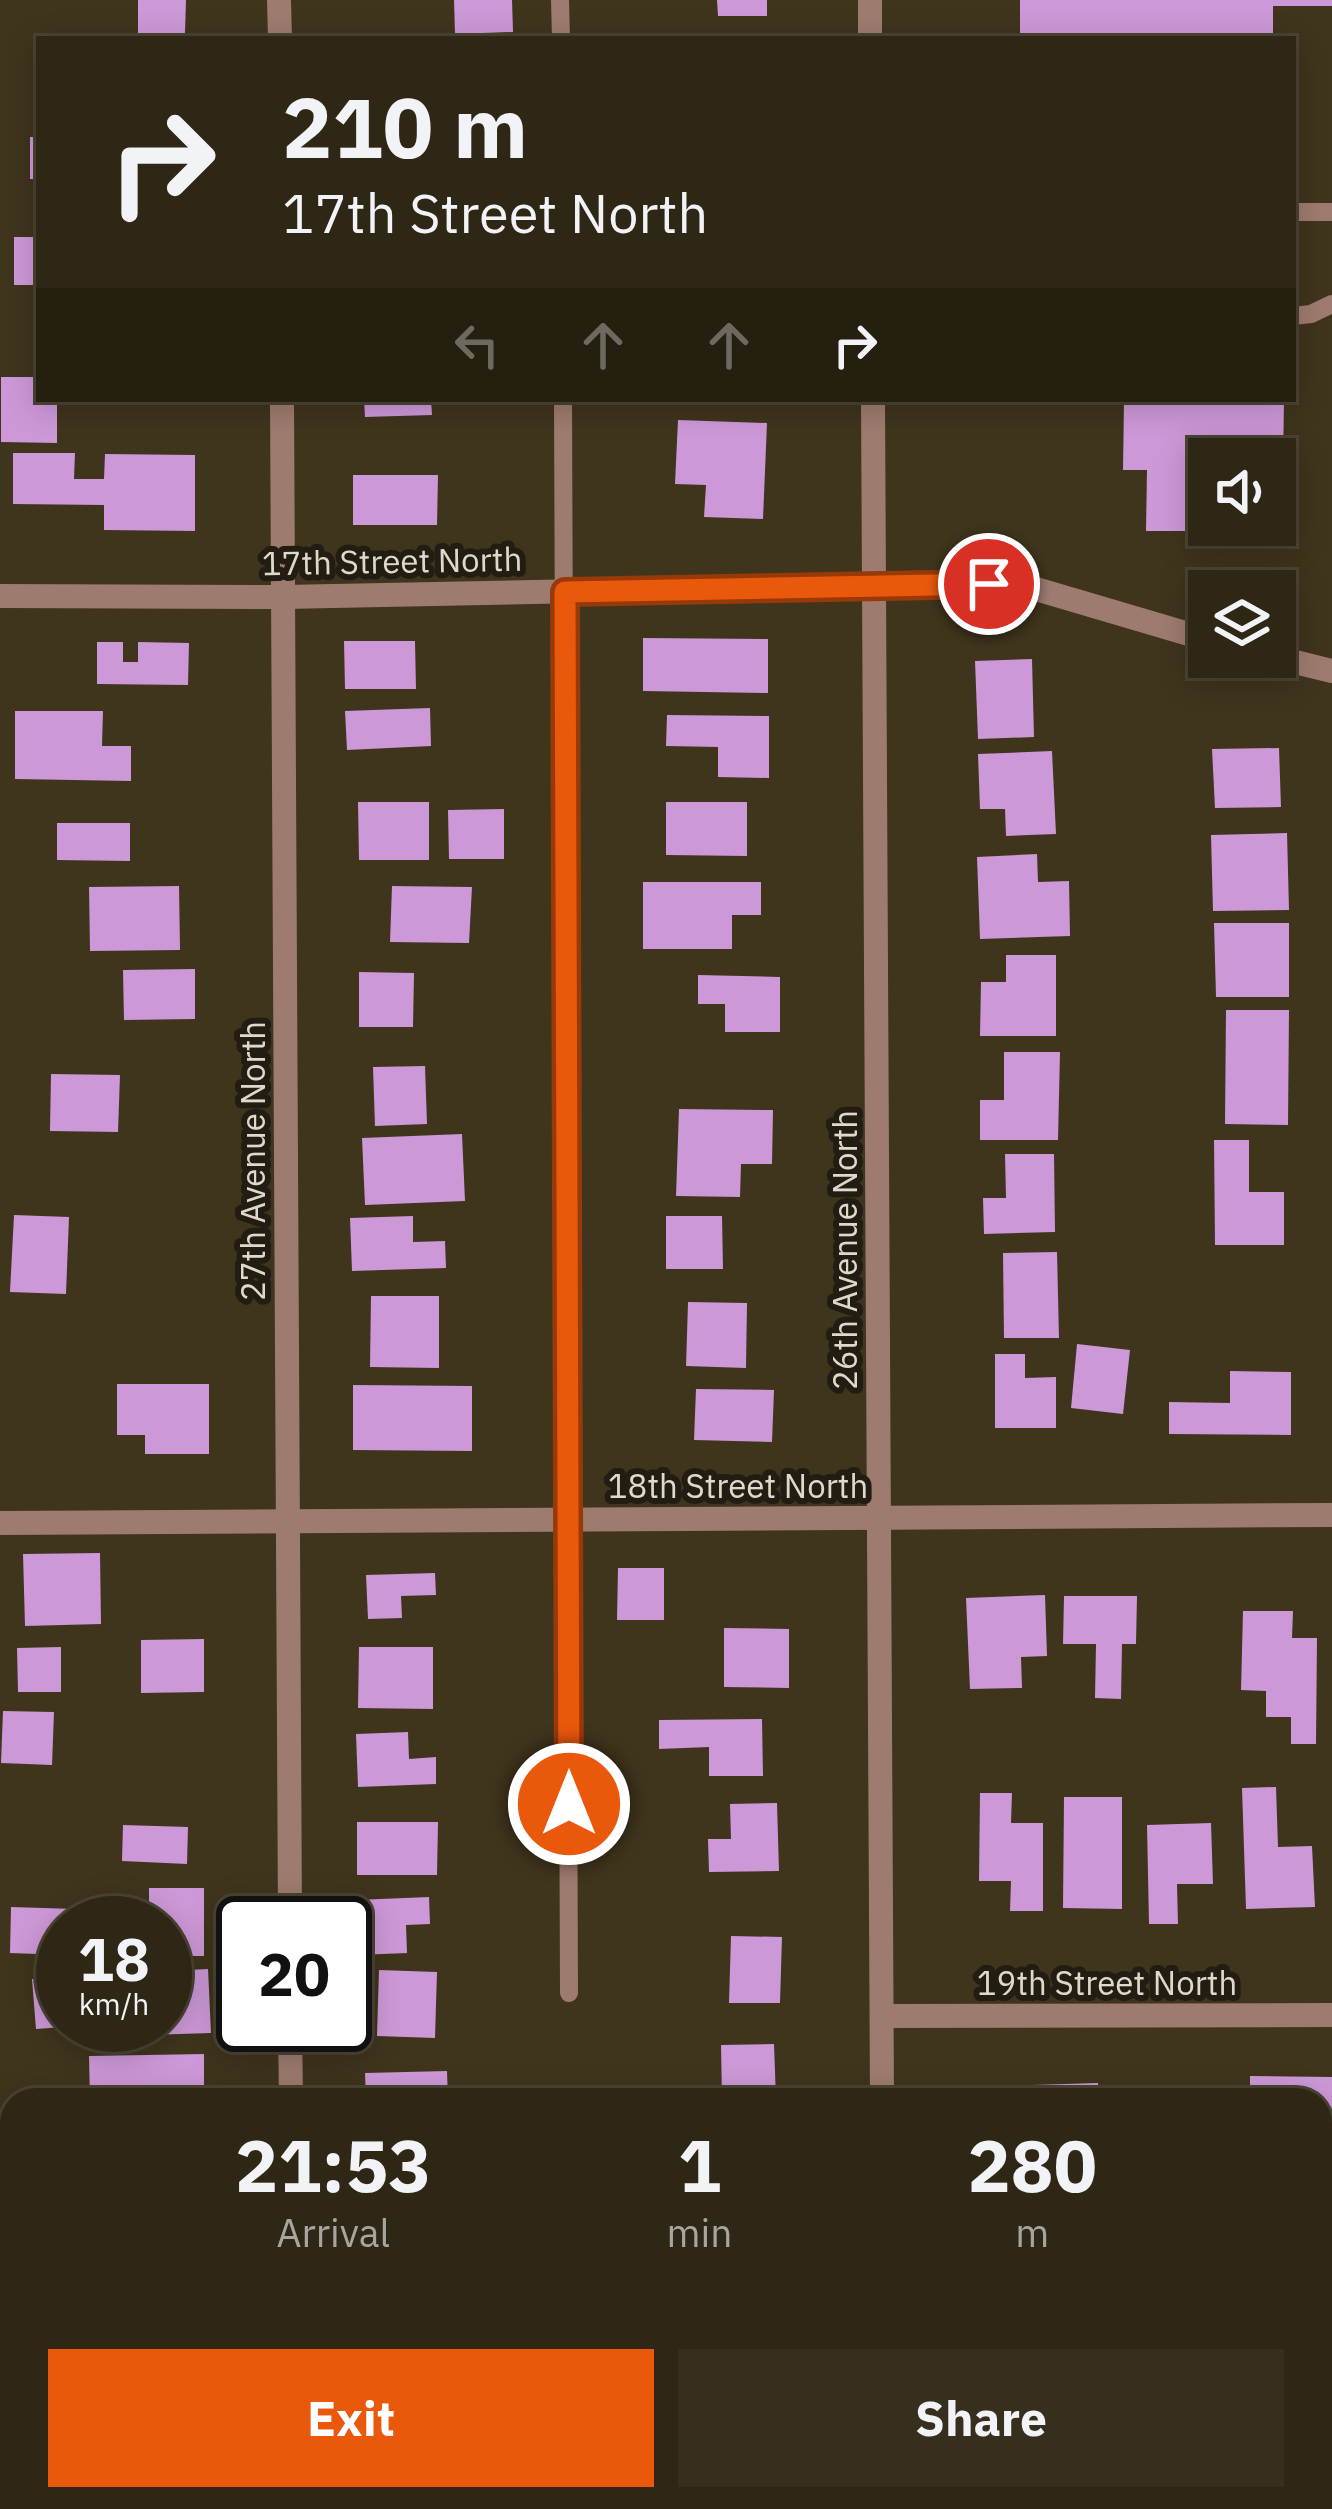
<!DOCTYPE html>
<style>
:root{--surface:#2f2715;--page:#372f1e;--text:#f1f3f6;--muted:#a7a5a0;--line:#4a4434;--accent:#ea580c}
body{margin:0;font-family:"IBM Plex Sans",sans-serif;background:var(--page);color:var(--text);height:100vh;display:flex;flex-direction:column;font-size:45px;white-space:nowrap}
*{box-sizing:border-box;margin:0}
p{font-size:39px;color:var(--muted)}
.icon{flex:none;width:66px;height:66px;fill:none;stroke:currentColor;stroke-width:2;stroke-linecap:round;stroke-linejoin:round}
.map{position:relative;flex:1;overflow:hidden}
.drawer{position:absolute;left:0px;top:2088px;width:1332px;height:423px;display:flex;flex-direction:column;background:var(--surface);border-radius:36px 36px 0 0;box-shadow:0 6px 30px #0003,0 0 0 3px var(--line)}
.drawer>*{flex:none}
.guide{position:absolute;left:36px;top:36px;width:1260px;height:366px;border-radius:0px;box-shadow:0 6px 30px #0003,0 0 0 3px var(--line);background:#2f2715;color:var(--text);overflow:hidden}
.controls{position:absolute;left:1188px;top:438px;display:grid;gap:24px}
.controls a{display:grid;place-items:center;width:108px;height:108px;border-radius:0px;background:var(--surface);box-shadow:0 6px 30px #0003,0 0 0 3px var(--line);font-size:60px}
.speed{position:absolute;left:36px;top:1896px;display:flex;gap:24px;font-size:60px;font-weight:700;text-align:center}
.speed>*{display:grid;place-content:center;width:156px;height:156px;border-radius:50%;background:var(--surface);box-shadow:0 6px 30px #0003,0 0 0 3px var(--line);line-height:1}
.speed small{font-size:30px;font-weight:400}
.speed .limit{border:6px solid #111;border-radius:18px;background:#fff;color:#111}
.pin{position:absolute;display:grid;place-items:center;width:102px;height:102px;color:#fff;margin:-51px;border:6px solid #fff;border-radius:50%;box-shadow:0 3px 12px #0007}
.me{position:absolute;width:132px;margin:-66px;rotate:0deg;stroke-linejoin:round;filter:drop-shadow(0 0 9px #0008)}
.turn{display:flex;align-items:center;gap:42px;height:252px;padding:0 48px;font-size:54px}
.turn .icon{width:156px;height:156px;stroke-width:2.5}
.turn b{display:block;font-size:84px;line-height:102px}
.lanes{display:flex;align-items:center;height:114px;padding:0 48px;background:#0003;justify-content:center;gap:60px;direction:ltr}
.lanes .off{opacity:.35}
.eta{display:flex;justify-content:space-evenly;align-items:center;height:204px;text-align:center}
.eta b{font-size:72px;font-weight:700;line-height:84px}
.button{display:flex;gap:24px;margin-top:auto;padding:24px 48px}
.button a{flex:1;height:138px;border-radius:0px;background:var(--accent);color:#fff;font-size:48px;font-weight:700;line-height:138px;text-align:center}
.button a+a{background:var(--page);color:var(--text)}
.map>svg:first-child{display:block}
</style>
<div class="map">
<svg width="1332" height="2509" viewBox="0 0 1332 2509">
<rect width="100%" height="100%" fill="#3f341c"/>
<g fill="#cd98d7" fill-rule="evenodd">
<path d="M138,0H186L185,33H138Z"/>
<path d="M454,0H512L513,32L455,34Z"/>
<path d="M717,0H767V16H718Z"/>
<path d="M1020,0H1332V6H1273V37L1020,39Z"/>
<rect x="30" y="137" width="9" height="42"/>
<rect x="14" y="237" width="25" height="48"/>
<path d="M1,377H39V399H57V443L1,442Z"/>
<path d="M364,399H431L432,415L365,417Z"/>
<path d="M1151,399H1284L1282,531H1146L1147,470H1123L1124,401ZM1209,459H1275V525H1209Z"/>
<path d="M678,420L767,423L763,519L704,517L706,485L675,484Z"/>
<path d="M13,453H75L74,479H104L105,454L195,455V531L104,530V505L13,504Z"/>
<path d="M353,475H438L437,525H353Z"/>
<path d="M643,638L768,639V693L643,691Z"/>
<path d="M344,641H415L416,689H345Z"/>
<path d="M97,642H123V662H138V642L189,643L188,685L97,684Z"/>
<path d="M1032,659L1034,737L978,739L975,661Z"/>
<path d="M430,708L431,746L347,750L345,711Z"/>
<path d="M15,711H103L102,746H131V781L15,779Z"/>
<path d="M667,715L769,716V778L718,777V747L666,746Z"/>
<path d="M1279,748L1281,807L1215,808L1212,749Z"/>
<path d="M1052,751L1056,834L1006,836L1005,809H980L978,754Z"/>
<path d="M358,802H429V860H359Z"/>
<path d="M666,802H747V856L666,855Z"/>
<path d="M504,809V859H449L448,810Z"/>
<path d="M57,823H130V861L57,860Z"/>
<path d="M1287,833L1289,910L1213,911L1211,835Z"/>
<path d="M1037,854L1038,882L1069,881L1070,936L980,939L977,857Z"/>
<path d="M643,882H761V915H732V949H643Z"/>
<path d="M179,886L180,950L90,951L89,887Z"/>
<path d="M392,886L472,887L469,943L390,942Z"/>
<path d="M1214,923H1289V997H1216Z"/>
<path d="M1006,955H1056V1036H980L981,982H1006Z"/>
<path d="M195,969V1019L124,1020L123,970Z"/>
<path d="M359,972L414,973L413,1027H359Z"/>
<path d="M698,975L780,977V1032H725V1004H698Z"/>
<path d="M1226,1010H1289L1288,1125L1225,1124Z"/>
<path d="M1004,1052H1060L1058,1140H980V1100H1004Z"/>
<path d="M425,1066L427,1124L375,1126L373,1067Z"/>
<path d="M51,1074L120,1075L118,1132L50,1131Z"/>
<path d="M679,1109L773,1110L772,1164H741L740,1197L676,1196Z"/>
<path d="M462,1134L465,1201L365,1205L362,1138Z"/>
<path d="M1214,1140H1249V1192H1284V1245H1215Z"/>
<path d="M1005,1154H1054L1055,1232L984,1234L983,1198H1006Z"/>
<path d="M14,1215L69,1217L66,1294L10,1292Z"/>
<path d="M413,1216V1242L445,1241L446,1268L352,1271L350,1218Z"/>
<path d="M666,1216H722L723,1269H666Z"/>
<path d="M1057,1252L1059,1338H1004L1003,1253Z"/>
<path d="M371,1296H439V1368L370,1367Z"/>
<path d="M688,1302L747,1303L746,1368L686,1366Z"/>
<path d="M1077,1344L1130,1350L1123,1414L1071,1408Z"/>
<path d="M995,1354H1025V1378L1056,1377V1428H995Z"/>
<path d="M1230,1371L1291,1372V1435L1169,1434V1402L1230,1403Z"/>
<path d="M117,1384H209V1454H145V1435H117Z"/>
<path d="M353,1385L472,1386V1451L353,1450Z"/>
<path d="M696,1389L774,1390L772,1442L694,1440Z"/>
<path d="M100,1553L101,1624L25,1626L23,1554Z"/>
<path d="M618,1568H664V1620H617Z"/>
<path d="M435,1573L436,1595L401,1596L402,1618L368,1619L366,1575Z"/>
<path d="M1045,1595L1047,1656L1021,1657L1022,1688L970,1689L966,1598Z"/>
<path d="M1064,1596H1137L1136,1644H1122L1121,1699L1095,1698L1096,1644H1063Z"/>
<path d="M1243,1611H1293L1292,1638H1317L1316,1744H1291V1717H1266V1691L1241,1690Z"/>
<path d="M724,1628L789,1629V1688L724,1687Z"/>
<path d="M204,1639V1692L141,1693V1640Z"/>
<path d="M61,1647V1692H18L17,1648Z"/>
<path d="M359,1647H433V1709L358,1708Z"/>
<path d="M3,1711L54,1712L52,1765L1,1763Z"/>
<path d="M762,1719L763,1776H709V1747L659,1749V1720Z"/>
<path d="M408,1732L409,1759L436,1757V1784L358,1787L356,1734Z"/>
<path d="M1276,1787L1278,1847L1312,1846L1315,1907L1246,1909L1242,1788Z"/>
<path d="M980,1793H1012L1011,1823H1043V1911H1010L1011,1881H979Z"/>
<path d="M1064,1797H1122V1909L1063,1908Z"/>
<path d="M777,1803L779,1871L709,1872L708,1839H731L730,1804Z"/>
<path d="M357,1822H438L437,1875H357Z"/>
<path d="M1211,1823L1213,1884H1177L1178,1924H1149L1147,1825Z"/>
<path d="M123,1825L188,1827L187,1864L122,1861Z"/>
<path d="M149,1888H204V1956H165V1923H149Z"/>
<path d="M429,1897L430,1924L406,1925L407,1953L358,1955L356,1900Z"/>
<path d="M11,1907L75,1909V1923H63V1955L10,1953Z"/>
<path d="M731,1936L782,1937L780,2003H729Z"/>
<path d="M208,1969L211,2033L147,2035L146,2025H165V1971Z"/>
<path d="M379,1970L437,1972L435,2038L377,2036Z"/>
<path d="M63,1976V2027L36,2029L32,1979Z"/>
<path d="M774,2044L776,2100H722L721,2045Z"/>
<path d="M204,2054V2100H90L89,2056Z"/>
<path d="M447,2071L448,2100H366L365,2073Z"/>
<path d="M1250,2076L1332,2077V2143H1320V2100H1250Z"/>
<path d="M1098,2083L1099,2100H997V2086Z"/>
<rect x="1320" y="2180" width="12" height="81"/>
<path d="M1332,2293V2359H1320V2294Z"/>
<path d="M1332,2392V2474H1322L1320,2393Z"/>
<path d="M34,2499H81L82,2509H34Z"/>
<rect x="369" y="2499" width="94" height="10"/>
<path d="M1011,2499H1061V2509H1012Z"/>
<rect x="1295" y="2500" width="37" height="9"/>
</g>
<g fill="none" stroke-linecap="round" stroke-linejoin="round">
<g stroke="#9e7b6f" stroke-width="18">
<path d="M560,0L561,39"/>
<path d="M1293,212H1332"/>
<path d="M1293,316L1311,314L1332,304"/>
<path d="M563,399L569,1993"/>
<path d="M0,2342L1,2509"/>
<path d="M566,2499V2509"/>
</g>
<g stroke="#9e7b6f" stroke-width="24">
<path d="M279,0L280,39"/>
<path d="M870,0V39"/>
<path d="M282,399L290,1923"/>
<path d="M873,399L882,2100"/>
<path d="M0,596L283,597L989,583L1036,589L1209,640"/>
<path d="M1275,657L1332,671"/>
<path d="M0,1523L1332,1515"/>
<path d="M882,2016L1332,2015"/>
<path d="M290,2025L291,2100"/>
<path d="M0,2434H12"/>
<path d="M293,2499V2509"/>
<path d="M884,2499V2509"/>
</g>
</g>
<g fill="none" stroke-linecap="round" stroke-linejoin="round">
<defs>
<path id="route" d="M569,1804L565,592L989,584"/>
</defs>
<use href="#route" stroke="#983908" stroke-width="30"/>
<use href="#route" stroke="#ea580c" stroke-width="21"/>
</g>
<g text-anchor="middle" stroke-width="12" stroke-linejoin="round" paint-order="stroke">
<g font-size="33" fill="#e0d9cb" stroke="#221d12">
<text transform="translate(392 561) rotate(-1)" y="12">17th Street North</text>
<text transform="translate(253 1161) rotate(-90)" y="12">27th Avenue North</text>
<text transform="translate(845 1250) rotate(-90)" y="12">26th Avenue North</text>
<text x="738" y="1498">18th Street North</text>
<text x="1107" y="1995">19th Street North</text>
</g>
</g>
</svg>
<div class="controls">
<a><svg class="icon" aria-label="sound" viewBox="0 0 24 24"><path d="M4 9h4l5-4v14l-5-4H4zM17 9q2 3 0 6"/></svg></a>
<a><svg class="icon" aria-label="layers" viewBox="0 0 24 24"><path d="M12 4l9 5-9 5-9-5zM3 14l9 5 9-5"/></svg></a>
</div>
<div class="speed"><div>18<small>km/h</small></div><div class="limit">20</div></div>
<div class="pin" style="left:989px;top:584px;background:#d93025"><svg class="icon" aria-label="arrive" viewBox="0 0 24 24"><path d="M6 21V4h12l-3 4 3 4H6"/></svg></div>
<svg class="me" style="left:569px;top:1804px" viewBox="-20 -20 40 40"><circle r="17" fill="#ea580c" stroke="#fff" stroke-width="3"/><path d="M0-11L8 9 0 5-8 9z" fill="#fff"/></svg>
<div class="guide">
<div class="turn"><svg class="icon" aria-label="right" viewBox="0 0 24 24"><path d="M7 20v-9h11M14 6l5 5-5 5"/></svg><div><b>210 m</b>17th Street North</div></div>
<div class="lanes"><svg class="icon off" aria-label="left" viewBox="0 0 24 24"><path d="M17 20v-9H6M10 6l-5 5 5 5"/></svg><svg class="icon off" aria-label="ahead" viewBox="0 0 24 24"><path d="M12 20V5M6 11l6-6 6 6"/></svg><svg class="icon off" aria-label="ahead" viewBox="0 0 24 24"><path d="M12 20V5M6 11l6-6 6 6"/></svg><svg class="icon" aria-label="right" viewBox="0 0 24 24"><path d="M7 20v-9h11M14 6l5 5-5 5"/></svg></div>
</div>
<section class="drawer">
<div class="eta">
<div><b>21:53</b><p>Arrival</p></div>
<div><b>1</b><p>min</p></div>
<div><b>280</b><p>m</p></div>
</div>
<div class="button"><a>Exit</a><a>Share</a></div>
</section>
</div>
